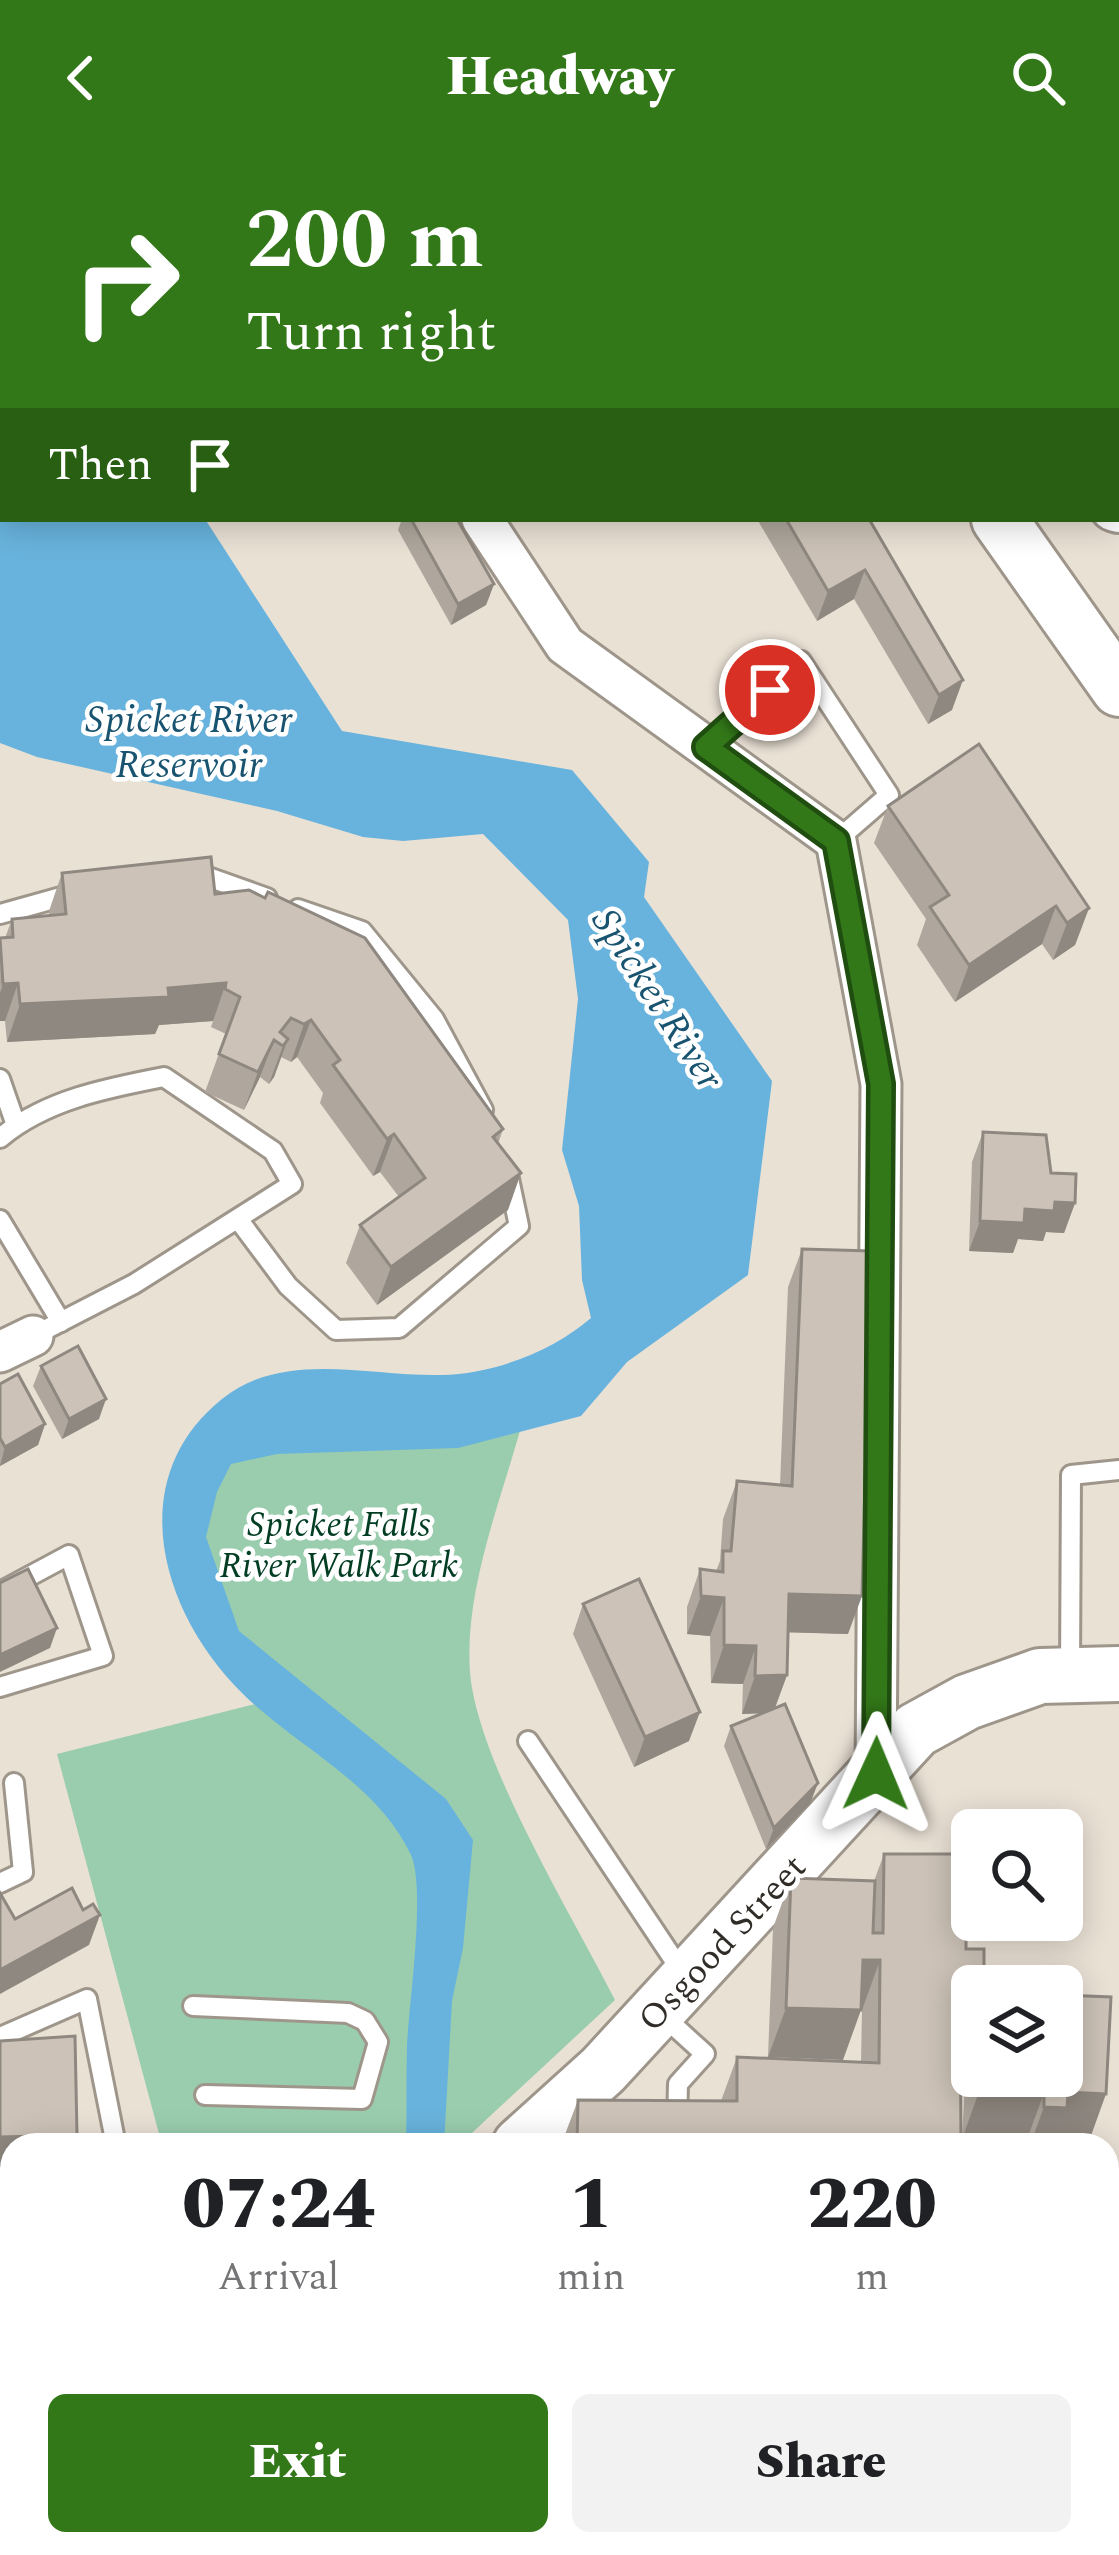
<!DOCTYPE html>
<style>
:root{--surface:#fff;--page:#f2f2f2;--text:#202124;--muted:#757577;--accent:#327718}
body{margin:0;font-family:Spectral,serif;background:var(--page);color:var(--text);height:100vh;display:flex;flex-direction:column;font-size:45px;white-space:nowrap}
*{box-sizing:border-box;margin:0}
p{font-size:39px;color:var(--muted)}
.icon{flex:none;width:66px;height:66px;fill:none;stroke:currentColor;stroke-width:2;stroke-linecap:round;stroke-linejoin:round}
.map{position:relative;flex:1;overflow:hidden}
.sheet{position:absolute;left:0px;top:1977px;width:1119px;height:423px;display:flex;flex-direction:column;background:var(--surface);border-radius:36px 36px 0 0;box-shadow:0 6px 30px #0003}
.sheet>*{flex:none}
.banner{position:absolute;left:0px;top:0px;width:1119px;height:366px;box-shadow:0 6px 30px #0003;background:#327718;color:#fff;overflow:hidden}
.tools{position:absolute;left:951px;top:1653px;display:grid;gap:24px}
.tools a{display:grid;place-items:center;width:132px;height:132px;border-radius:18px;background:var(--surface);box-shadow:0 6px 30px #0003;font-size:60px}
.pin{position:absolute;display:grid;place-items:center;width:102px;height:102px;color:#fff;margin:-51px;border:6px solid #fff;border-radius:50%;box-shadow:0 3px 12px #0007}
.me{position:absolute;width:132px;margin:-66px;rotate:1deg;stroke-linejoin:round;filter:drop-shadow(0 0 9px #0008)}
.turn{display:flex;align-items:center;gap:42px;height:252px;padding:0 48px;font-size:54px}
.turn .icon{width:156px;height:156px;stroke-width:2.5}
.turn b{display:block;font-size:84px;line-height:102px}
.then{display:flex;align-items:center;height:114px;padding:0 48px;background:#0003;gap:24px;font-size:45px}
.eta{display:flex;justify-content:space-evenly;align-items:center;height:204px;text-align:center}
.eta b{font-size:72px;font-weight:800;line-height:84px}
.primary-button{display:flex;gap:24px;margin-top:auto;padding:24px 48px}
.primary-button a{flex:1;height:138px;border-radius:18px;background:var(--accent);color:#fff;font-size:48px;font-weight:800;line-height:138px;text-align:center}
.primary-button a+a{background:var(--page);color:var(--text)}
header{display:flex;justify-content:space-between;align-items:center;height:156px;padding:0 48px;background:var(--accent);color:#fff;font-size:54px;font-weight:800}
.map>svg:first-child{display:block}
</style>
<header><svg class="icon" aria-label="back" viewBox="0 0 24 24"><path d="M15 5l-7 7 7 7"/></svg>Headway<svg class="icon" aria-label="search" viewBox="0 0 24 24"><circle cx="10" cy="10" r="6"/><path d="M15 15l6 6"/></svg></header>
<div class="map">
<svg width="1119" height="2399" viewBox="0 0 1119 2399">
<rect width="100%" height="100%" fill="#eae1d5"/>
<path fill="#9acdae" d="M523,1264C502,1342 464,1433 470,1516C477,1605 572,1759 615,1844L459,1989H162L57,1598L275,1543L182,1400L220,1273Z"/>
<g fill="#68b3dd">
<path d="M0,84L3,363H205L342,575L572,614L649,706L644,741L772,925L748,1119L627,1206L581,1260L458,1292L277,1298L231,1308L217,1336L206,1381L239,1475L446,1643L473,1684L463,1792L452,1845L444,1989H406C407,1956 406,1922 407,1889C409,1847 426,1733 411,1699C377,1626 296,1591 242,1537C162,1458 121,1324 222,1243C284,1193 370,1221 442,1219C494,1218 553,1195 591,1162L582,1124L579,1050L562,994L578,843L568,764L483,678L403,685L363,681L277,655L37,601L0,587Z"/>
<path d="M1119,2123V2399H968L958,2388H1107V2124Z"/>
</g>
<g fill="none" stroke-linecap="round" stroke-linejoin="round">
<defs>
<g id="lane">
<path d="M612,0L613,3"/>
<path d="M706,591L801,505L889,639L836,685"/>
<path d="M190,723L208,721L267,742"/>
<path d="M298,753L362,775L434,863L483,954"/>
<path d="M0,758L79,736"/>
<path d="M0,923L16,969"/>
<path d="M0,982C45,944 107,932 164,921L273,995L292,1028L134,1128L33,1180"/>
<path d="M238,1063L288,1130L336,1174L399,1172L519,1070L508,1018"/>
<path d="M0,1064L61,1166"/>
<path d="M0,1436L69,1399L103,1500L0,1531"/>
<path d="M1070,1517L1071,1319L1119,1314"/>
<path d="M528,1585L684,1819"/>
<path d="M0,1727L23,1716L14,1627"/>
<path d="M193,1850L348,1857L365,1865L378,1886L362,1943L205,1939"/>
<path d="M661,1858L705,1898L678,1928L677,1969"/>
<path d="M0,1881L87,1843L116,1989"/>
<path d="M687,2399L692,2388"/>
</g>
<g id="street">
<path d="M391,0L396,3"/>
<path d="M482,363L565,489L836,685L881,928L876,1618"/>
<path d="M0,1196L33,1180"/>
</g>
<g id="secondary">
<path d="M774,0L775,3"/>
<path d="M1116,348L1119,349"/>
<path d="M999,363L1119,533"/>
<path d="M520,1989L603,1914L916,1574L967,1546L1040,1520L1119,1518"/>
<path d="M0,2057L12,2058"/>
</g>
<g id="primary">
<path d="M0,2272L12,2294"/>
<path d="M0,2362L12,2365"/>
<path d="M66,2388L74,2399"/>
<path d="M148,2388L215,2399"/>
</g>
</defs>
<use href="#lane" stroke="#9f968b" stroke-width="24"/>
<use href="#street" stroke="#9f968b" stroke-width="45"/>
<use href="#secondary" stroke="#9f968b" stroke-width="60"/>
<use href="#primary" stroke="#9f968b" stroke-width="66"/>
<use href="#lane" stroke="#fff" stroke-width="18"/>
<use href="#street" stroke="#fff" stroke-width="39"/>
<use href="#secondary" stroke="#fff" stroke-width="54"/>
<use href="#primary" stroke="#fff" stroke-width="60"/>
</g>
<g fill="#afa79d">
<path d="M1116,220H1119V299L1116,298Z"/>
<path d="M402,363H457L494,428L486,449L451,469L398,374Z"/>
<path d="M757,363H869L952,554L928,568L854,443L817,465Z"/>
<path d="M888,650L1089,752L1075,789L1053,804L1042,788L955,846L917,789L926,763L874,687Z"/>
<path d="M62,717L215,738L503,973L498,988L508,1054L377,1149L346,1107L360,1069L399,1041L380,1016L373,1020L320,947L323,937L297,901L291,906L281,901L274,921L269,928L260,921L244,954L205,936L226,878L211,871L213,865L159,869L155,878L7,886L5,865H0V782H5L12,763L49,760V755Z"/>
<path d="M983,976L1051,1017L1075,1047L1064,1077L1046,1076L1043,1085L1018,1083L1013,1097L969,1095L972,1006Z"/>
<path d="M802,1093L848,1478L788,1476L787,1519L775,1552L810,1648L766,1693L724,1590L731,1570L761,1557L742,1558L743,1528L711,1527L710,1480L687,1478V1451L700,1413L716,1415L720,1405L723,1363L737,1325L780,1329L788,1131Z"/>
<path d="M41,1210L99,1263L62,1283L33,1230Z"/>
<path d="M0,1228L45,1268L38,1289L0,1310Z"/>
<path d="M583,1448L689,1585L634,1611L573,1478Z"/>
<path d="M884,1698L966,1793L979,1830L966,1867H960L961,1989H561L578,1944L721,1945L737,1901L861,1906L862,1854L768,1901L773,1772L791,1722L874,1725Z"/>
<path d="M972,1870V1920H1062L1088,1988L1055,1986L1054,1989H1026V1986L962,1983L967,1885Z"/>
<path d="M536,2388H677L672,2399H597Z"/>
<path d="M698,2388H765L758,2399H694Z"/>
</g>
<g fill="#8f8880">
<path d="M865,414L854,443L817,465L828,435Z"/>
<path d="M494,428L486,449L451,469L458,448Z"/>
<path d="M963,524L952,554L928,568L939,539Z"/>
<path d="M1056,750L1042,788L955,846L969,809Z"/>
<path d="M1089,752L1075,789L1053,804L1067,767Z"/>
<path d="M18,827L5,865H0V837L3,828Z"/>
<path d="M226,827L213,865L159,869L155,878L7,886L20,848Z"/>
<path d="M311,864L297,901L291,906L304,868Z"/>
<path d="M288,883L274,921L269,928L283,890Z"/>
<path d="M274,884L260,921L244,954L258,916Z"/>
<path d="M394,978L380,1016L373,1020L387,983Z"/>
<path d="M521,1017L508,1054L377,1149L391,1111Z"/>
<path d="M1055,1046L1075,1047L1064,1077L1046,1076L1043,1085L1018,1083L1013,1097L969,1095L980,1065Z"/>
<path d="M106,1243L99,1263L62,1283L69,1263Z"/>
<path d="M45,1268L38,1289L0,1310L5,1291Z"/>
<path d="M789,1438L862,1440L848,1478L775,1476Z"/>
<path d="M701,1440L724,1442L710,1480L687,1478Z"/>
<path d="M57,1472L50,1492L0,1516V1499Z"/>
<path d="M724,1489L756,1490L743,1528L711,1527Z"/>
<path d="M787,1519L773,1557L742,1558L755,1520Z"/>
<path d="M700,1556L689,1585L634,1611L645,1581Z"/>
<path d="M818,1627L810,1648L766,1693L774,1672Z"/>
<path d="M100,1759L89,1789L0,1838V1814Z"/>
<path d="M863,1804H880L862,1854H845Z"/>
<path d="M960,1817H984L979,1830H972V1850L966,1867H941Z"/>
<path d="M786,1852L861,1854L843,1904L768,1901Z"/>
<path d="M980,1933L1044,1937L1026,1986L962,1983Z"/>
<path d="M1068,1936L1106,1938L1088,1988L1055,1986L1054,1989H1030L1044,1951Z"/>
<path d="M77,1979L74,1989H12V2010L0,2011V1981Z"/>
<path d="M758,2388H765L758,2399H752Z"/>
</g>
<g fill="#ccc2b7" stroke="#8f8880" stroke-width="3">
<path d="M308,0H336L341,3H306Z"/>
<rect x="1116" y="220" width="3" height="56"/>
<path d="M411,363H457L494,428L458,448Z"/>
<path d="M786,363H869L963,524L939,539L865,414L828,435Z"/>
<path d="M979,588L1089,752L1067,767L1056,750L969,809L930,751L949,739L888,650Z"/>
<path d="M211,701L215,738L249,734L265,742L268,736L365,782L503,973L493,981L521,1017L391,1111L360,1069L425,1022L394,978L387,983L333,909L340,904L311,864L304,868L291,862L280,876L288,883L283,890L274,884L258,916L219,898L240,841L225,833L226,827L168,832L169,841L20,848L18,827L3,828L0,782L13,781L12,763L66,758L62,717Z"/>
<path d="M983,976L1046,979L1051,1017L1076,1018L1075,1047L1055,1046L1054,1055L1025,1053L1024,1067L980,1065Z"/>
<path d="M802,1093L871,1095L862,1440L789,1438L787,1519L755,1520L756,1490L724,1489V1442L701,1440L700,1413L723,1416V1395H731L737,1325L792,1330Z"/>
<path d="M78,1190L106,1243L69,1263L41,1210Z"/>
<path d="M18,1218L45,1268L5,1291L0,1282V1228Z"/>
<path d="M28,1413L57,1472L0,1499V1427Z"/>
<path d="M639,1423L700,1556L645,1581L583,1448Z"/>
<path d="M785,1548L818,1627L774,1672L731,1570Z"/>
<path d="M884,1698H966V1793H984V1817H960L961,1989H577L578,1944L737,1945V1901L879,1907L880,1804H863L861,1854L786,1852L791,1722L875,1725L873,1777H883Z"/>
<path d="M72,1732L83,1754L93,1748L100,1759L0,1814V1737L15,1763Z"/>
<path d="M1062,1839L1111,1841L1106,1938L1068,1936L1067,1952L1044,1951V1937L980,1933V1920H1062Z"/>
<path d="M75,1880L77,1979L0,1981V1885Z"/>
<path d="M0,2361H2L12,2399H0Z"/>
<path d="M698,2388H758L752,2399H717Z"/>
<path d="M814,2388H851L861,2399H802Z"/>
</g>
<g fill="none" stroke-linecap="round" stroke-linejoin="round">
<defs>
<path id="route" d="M770,534L706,591L836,685L881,928L876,1618"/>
</defs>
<use href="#route" stroke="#204d10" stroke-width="30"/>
<use href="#route" stroke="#327718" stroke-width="21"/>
</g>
<g text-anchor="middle" stroke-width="9" stroke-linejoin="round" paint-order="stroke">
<g font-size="36" font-style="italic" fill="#003d23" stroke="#fff">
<text x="339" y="1380">Spicket Falls<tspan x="339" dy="41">River Walk Park</tspan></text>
</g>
<g font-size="36" fill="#302c27" stroke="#fff">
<text transform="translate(721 1786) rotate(-47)" y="13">Osgood Street</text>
</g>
<g font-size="39" font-style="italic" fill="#185370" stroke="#fff">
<text x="189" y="576">Spicket River<tspan x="189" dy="45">Reservoir</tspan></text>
<text transform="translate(659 842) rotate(57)" y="14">Spicket River</text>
</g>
</g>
</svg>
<div class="tools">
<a><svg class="icon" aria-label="search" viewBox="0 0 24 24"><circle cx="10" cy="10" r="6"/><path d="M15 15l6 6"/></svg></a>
<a><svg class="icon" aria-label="layers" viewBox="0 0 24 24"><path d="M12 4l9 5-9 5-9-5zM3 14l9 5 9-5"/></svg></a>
</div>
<div class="pin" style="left:770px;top:534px;background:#d93025"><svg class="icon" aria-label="arrive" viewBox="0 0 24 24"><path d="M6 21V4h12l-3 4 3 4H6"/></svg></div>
<svg class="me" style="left:876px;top:1618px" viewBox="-20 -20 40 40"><path d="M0-17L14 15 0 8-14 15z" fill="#327718" stroke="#fff" stroke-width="4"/></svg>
<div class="banner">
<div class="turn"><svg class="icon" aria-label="right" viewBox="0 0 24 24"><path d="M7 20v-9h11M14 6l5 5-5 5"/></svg><div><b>200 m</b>Turn right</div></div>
<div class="then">Then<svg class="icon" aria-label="arrive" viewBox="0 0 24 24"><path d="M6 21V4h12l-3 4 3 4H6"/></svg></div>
</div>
<section class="sheet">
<div class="eta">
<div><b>07:24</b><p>Arrival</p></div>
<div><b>1</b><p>min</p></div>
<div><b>220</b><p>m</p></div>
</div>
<div class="primary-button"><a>Exit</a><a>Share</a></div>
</section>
</div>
